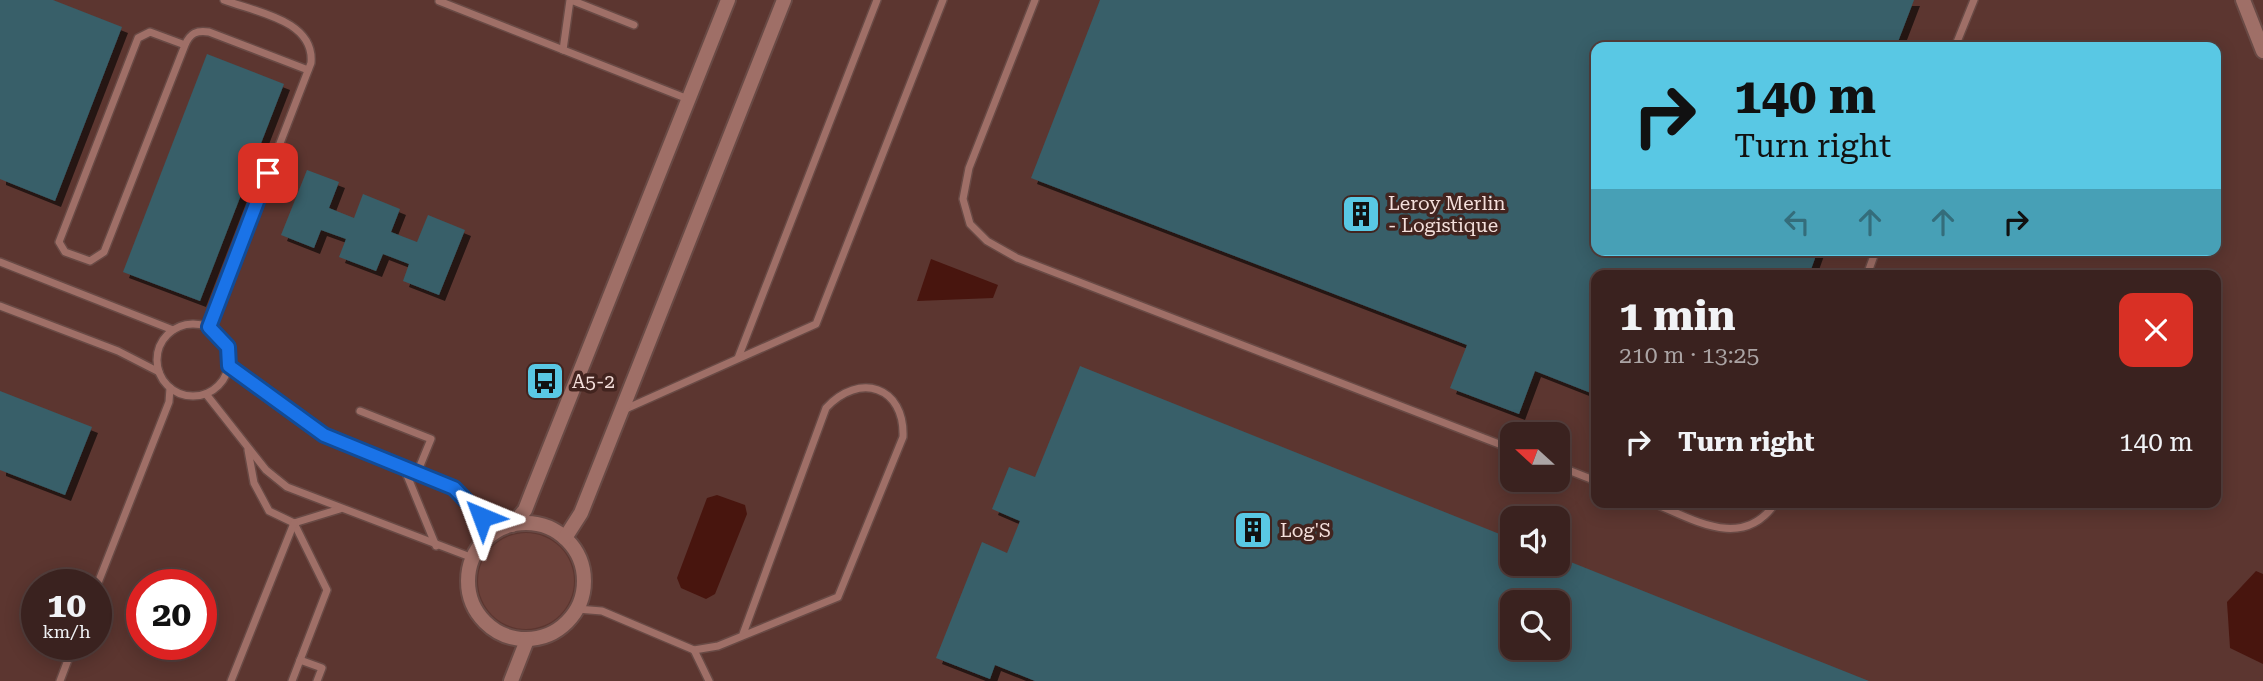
<!DOCTYPE html>
<meta charset="utf-8">
<style>
:root{--surface:#3a221f;--page:#412a28;--text:#f1f3f6;--muted:#aba4a4;--line:#543f3d}
body{margin:0;font-family:"Roboto Serif",serif;background:var(--page);color:var(--text);height:100vh;display:flex;flex-direction:column;font-size:26px;white-space:nowrap}
*{box-sizing:border-box;margin:0}
p{font-size:23px;color:var(--muted)}
.icon{flex:none;width:38px;height:38px;fill:none;stroke:currentColor;stroke-width:2;stroke-linecap:round;stroke-linejoin:round}
.map{position:relative;flex:1;overflow:hidden}
.details{position:absolute;left:1591px;top:270px;width:630px;height:238px;display:flex;flex-direction:column;background:var(--surface);border-radius:14px;box-shadow:0 4px 18px #0003,0 0 0 2px var(--line)}
.details>*{flex:none}
.top-card{position:absolute;left:1591px;top:42px;width:630px;height:214px;border-radius:14px;box-shadow:0 4px 18px #0003,0 0 0 2px var(--line);background:#59c8e4;color:#111;overflow:hidden}
.needle{width:46px;rotate:291deg}
.fabs{position:absolute;left:1500px;top:422px;display:grid;gap:14px}
.fabs a{display:grid;place-items:center;width:70px;height:70px;border-radius:14px;background:var(--surface);box-shadow:0 4px 18px #0003,0 0 0 2px var(--line);font-size:35px}
.speed{position:absolute;left:21px;top:569px;display:flex;gap:14px;font-size:35px;font-weight:700;text-align:center}
.speed>*{display:grid;place-content:center;width:91px;height:91px;border-radius:50%;background:var(--surface);box-shadow:0 4px 18px #0003,0 0 0 2px var(--line);line-height:1}
.speed small{font-size:18px;font-weight:400}
.speed .limit{border:10px solid #d22;background:#fff;color:#111}
.pin{position:absolute;display:grid;place-items:center;width:60px;height:60px;color:#fff;margin:-30px;border-radius:14px;box-shadow:0 4px 10px #0006}
.me{position:absolute;width:77px;margin:-38px;rotate:316deg;stroke-linejoin:round;filter:drop-shadow(0 0 5px #0008)}
.turn{display:flex;align-items:center;gap:24px;height:147px;padding:0 28px;font-size:32px}
.turn .icon{width:91px;height:91px;stroke-width:2.5}
.turn b{display:block;font-size:49px;line-height:60px}
.lanes{display:flex;align-items:center;height:66px;padding:0 28px;background:#0003;justify-content:center;gap:35px;direction:ltr}
.lanes .off{opacity:.35}
.round{display:grid;place-items:center;flex:none;width:74px;height:74px;border-radius:14px;background:var(--page)}
.head{display:flex;align-items:center;justify-content:space-between;height:119px;padding:0 28px}
h1{font-size:42px;font-weight:700;line-height:52px}
ul{padding:0;list-style:none}
li{display:flex;align-items:center;gap:21px;height:105px;padding:0 28px}
li div{flex:1}
li b{display:block;font-size:26px}
li em{font-style:normal}
.map>svg:first-child{display:block}
</style>
<div class="map">
<svg width="2263" height="681" viewBox="0 0 2263 681">
<defs>
<filter id="shadow"><feDropShadow dx="6" dy="6" stdDeviation="0" flood-color="#0009"/></filter>
</defs>
<rect width="100%" height="100%" fill="#4e2e29"/>
<path fill="#5c3630" fill-rule="evenodd" d="M0,0H2263V681H0ZM1596,47H2216V250H1596ZM1596,275H2216V502H1596ZM1512,434H1558V480H1512ZM1512,518H1558V564H1512ZM37,584H96V644H37ZM142,584H201V644H142ZM1512,602H1558V648H1512Z"/>
<circle fill="#6c413a" cx="526" cy="581" r="48"/>
<g fill="#48150e">
<path d="M931,259L998,285L993,298L917,301Z"/>
<path d="M717,495L745,505L747,514L715,594L706,599L681,588L677,578L707,498Z"/>
<path d="M2256,571L2263,574V664L2230,648L2227,602Z"/>
</g>
<g fill="#375f69" fill-rule="evenodd" filter="url(#shadow)">
<path d="M0,0H53L122,27L55,201L0,179Z"/>
<path d="M1100,0H1914L1896,47H1596V250H1818L1809,275H1596V395L1535,371L1519,414L1450,388L1467,345L1031,178Z"/>
<path d="M207,54L284,84L200,301L123,272Z"/>
<path d="M307,170L339,182L329,208L354,218L363,194L400,209L391,232L417,242L428,215L465,230L439,295L403,281L409,264L383,254L376,271L339,257L346,239L321,230L314,248L281,235Z"/>
<path d="M1080,366L1512,539V564H1558V557L1869,681H1035L995,665L990,679L936,658L982,542L1007,553L1020,521L992,509L1009,467L1035,477ZM1512,602H1558V648H1512Z"/>
<path d="M0,391L92,427L65,495L0,470Z"/>
</g>
<g fill="none" stroke-linecap="round" stroke-linejoin="round">
<defs>
<g id="service">
<path d="M571,0L634,25"/>
<path d="M1035,0L969,168L963,199L970,224L987,241L1017,258L1512,449"/>
<path d="M439,1L688,99"/>
<path d="M185,45L150,32L138,38L59,242L65,252L90,261L104,252L185,45C190,33 197,30 209,32L308,70"/>
<path d="M1955,47L1974,0"/>
<path d="M563,50L570,0"/>
<path d="M0,262L173,330"/>
<path d="M1867,275L1876,250"/>
<path d="M0,306L118,351L159,372"/>
<circle cx="193" cy="360" r="36"/>
<path d="M209,327L311,63C315,20 255,12 224,0"/>
<path d="M738,358L877,0"/>
<path d="M229,366L324,435L454,488L496,531"/>
<path d="M206,394L266,470L287,487L473,558"/>
<path d="M360,411L431,439L417,473"/>
<path d="M621,411L816,324L943,0"/>
<path d="M248,450L254,483L269,511L294,523L327,590L292,681"/>
<path d="M1558,466L1596,481"/>
<path d="M404,468L436,546"/>
<path d="M1651,502C1693,519 1743,552 1776,502"/>
<path d="M294,523L340,509"/>
<path d="M96,588L169,402L170,388"/>
<path d="M577,609L602,611L694,650L709,681"/>
<path d="M694,650L718,646L838,597L903,437C905,386 859,372 826,408L743,634"/>
<path d="M300,660L322,668L317,681"/>
<path d="M60,681L74,644"/>
<path d="M231,681L294,523"/>
</g>
<g id="minor">
<circle cx="526" cy="581" r="58"/>
<path d="M512,525L525,510L532,492L728,0"/>
<path d="M565,538L581,513L784,0"/>
<path d="M511,681L527,640"/>
</g>
<path id="tertiary" d="M2243,0L2263,51"/>
</defs>
<use href="#service" stroke="#694a45" stroke-width="10"/>
<use href="#minor" stroke="#694a45" stroke-width="18"/>
<use href="#tertiary" stroke="#694a45" stroke-width="18"/>
<use href="#service" stroke="#9f6f67" stroke-width="7"/>
<use href="#minor" stroke="#9f6f67" stroke-width="14"/>
<use href="#tertiary" stroke="#9f6f67" stroke-width="14"/>
</g>
<g fill="none" stroke-linecap="round" stroke-linejoin="round">
<defs>
<path id="route" d="M268,173L209,327L228,347L229,366L324,435L454,488L482,517"/>
</defs>
<use href="#route" stroke="#114b97" stroke-width="18"/>
<use href="#route" stroke="#1a73e8" stroke-width="12"/>
</g>
<defs>
<symbol id="building-square" viewBox="-11 -11 22 22"><rect x="-9" y="-9" width="18" height="18" rx="4" fill="#59c8e4" stroke="#42241f"/><path d="M-4-6H4V6H1V3H-1V6H-4ZM-2.5-4.3h1.7v1.8h-1.7ZM.8-4.3h1.7v1.8H.8ZM-2.5-1h1.7V.8h-1.7ZM.8-1h1.7V.8H.8Z" fill="#111"/></symbol>
<symbol id="bus-square" viewBox="-11 -11 22 22"><rect x="-9" y="-9" width="18" height="18" rx="4" fill="#59c8e4" stroke="#42241f"/><path d="M-5-6H5V4H4V6H2V4H-2V6H-4V4H-5ZM-3.5-4V0h7V-4ZM-3.5 1.2v1.5H-2V1.2ZM2 1.2v1.5H3.5V1.2Z" fill="#111"/></symbol>
</defs>
<g fill-rule="evenodd">
<use href="#building-square" x="1339" y="192" width="44" height="44"/>
<use href="#bus-square" x="523" y="359" width="44" height="44"/>
<use href="#building-square" x="1231" y="508" width="44" height="44"/>
</g>
<g text-anchor="middle" stroke-width="7" stroke-linejoin="round" paint-order="stroke">
<g font-size="19" fill="#f4dfdb" stroke="#42241f" text-anchor="start">
<text x="1388" y="210">Leroy Merlin<tspan x="1388" dy="22">- Logistique</tspan></text>
<text x="572" y="388">A5-2</text>
<text x="1280" y="537">Log'S</text>
</g>
</g>
</svg>
<div class="fabs">
<a><svg class="needle" viewBox="-14 -14 28 28"><path d="M0-13l5 13h-10z" fill="#e53935"/><path d="M0 13l5-13h-10z" fill="#aba4a4"/></svg></a>
<a><svg class="icon" aria-label="sound" viewBox="0 0 24 24"><path d="M4 9h4l5-4v14l-5-4H4zM17 9q2 3 0 6"/></svg></a>
<a><svg class="icon" aria-label="search" viewBox="0 0 24 24"><circle cx="10" cy="10" r="6"/><path d="M15 15l6 6"/></svg></a>
</div>
<div class="speed"><div>10<small>km/h</small></div><div class="limit">20</div></div>
<div class="pin" style="left:268px;top:173px;background:#d93025"><svg class="icon" aria-label="arrive" viewBox="0 0 24 24"><path d="M6 21V4h12l-3 4 3 4H6"/></svg></div>
<svg class="me" style="left:482px;top:517px" viewBox="-20 -20 40 40"><path d="M0-17L14 15 0 8-14 15z" fill="#1a73e8" stroke="#fff" stroke-width="4"/></svg>
<div class="top-card">
<div class="turn"><svg class="icon" aria-label="right" viewBox="0 0 24 24"><path d="M7 20v-9h11M14 6l5 5-5 5"/></svg><div><b>140 m</b>Turn right</div></div>
<div class="lanes"><svg class="icon off" aria-label="left" viewBox="0 0 24 24"><path d="M17 20v-9H6M10 6l-5 5 5 5"/></svg><svg class="icon off" aria-label="ahead" viewBox="0 0 24 24"><path d="M12 20V5M6 11l6-6 6 6"/></svg><svg class="icon off" aria-label="ahead" viewBox="0 0 24 24"><path d="M12 20V5M6 11l6-6 6 6"/></svg><svg class="icon" aria-label="right" viewBox="0 0 24 24"><path d="M7 20v-9h11M14 6l5 5-5 5"/></svg></div>
</div>
<section class="details">
<div class="head"><div><h1>1 min</h1><p>210 m · 13:25</p></div><a class="round" style="background:#d93025;color:#fff"><svg class="icon" aria-label="close" viewBox="0 0 24 24"><path d="M6 6l12 12M18 6L6 18"/></svg></a></div>
<ul>
<li><svg class="icon" aria-label="right" viewBox="0 0 24 24"><path d="M7 20v-9h11M14 6l5 5-5 5"/></svg><div><b>Turn right</b></div><em>140 m</em></li>
</ul>
</section>
</div>
